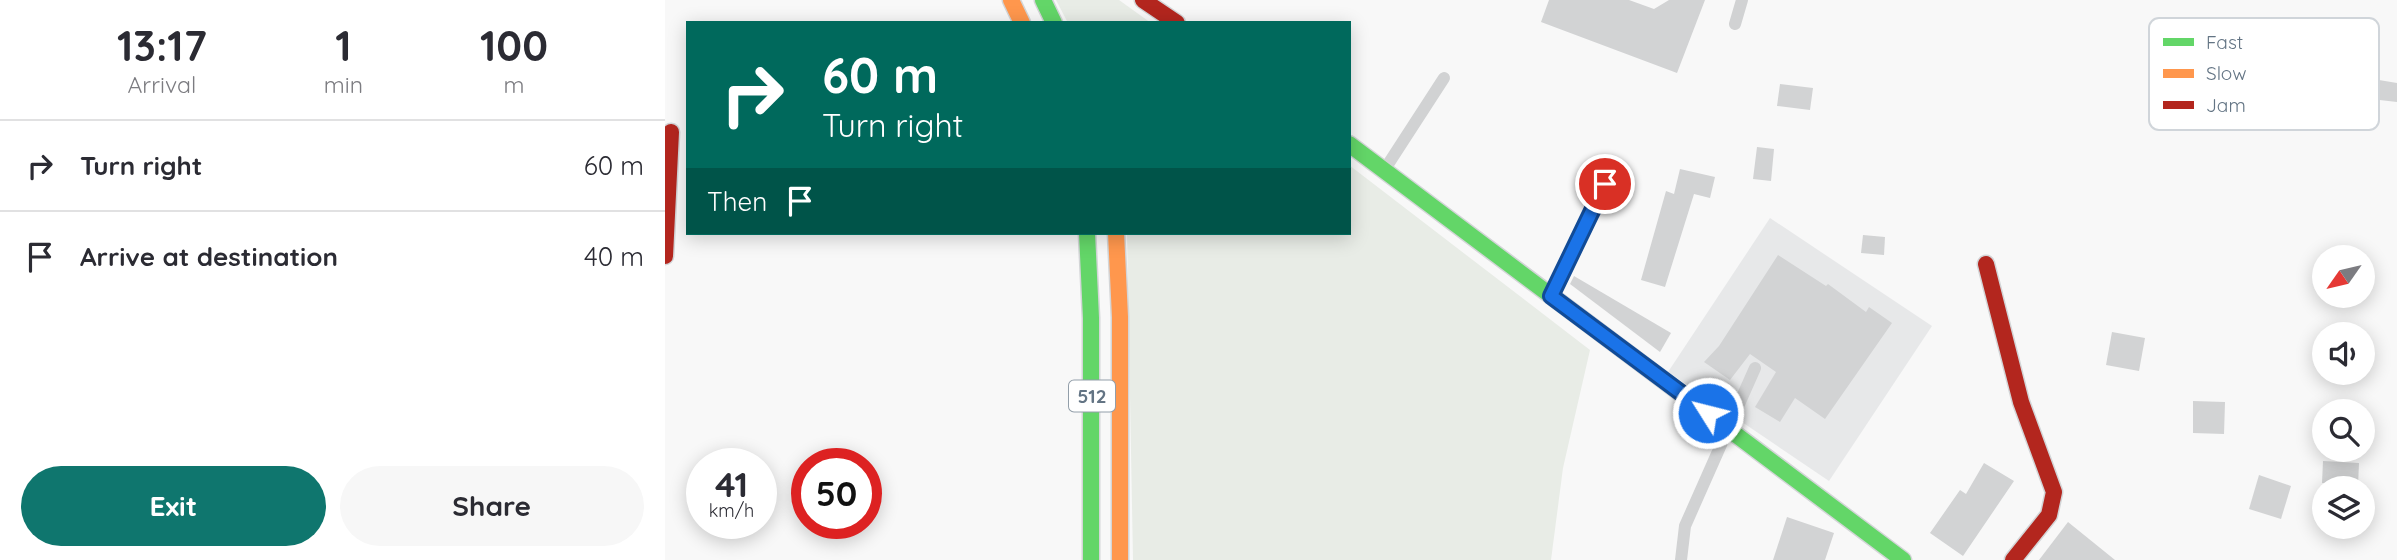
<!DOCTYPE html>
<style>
:root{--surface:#fff;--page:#f7f7f7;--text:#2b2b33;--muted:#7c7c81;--line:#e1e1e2;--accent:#0f766e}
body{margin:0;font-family:Quicksand,sans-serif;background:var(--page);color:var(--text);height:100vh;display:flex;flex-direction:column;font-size:26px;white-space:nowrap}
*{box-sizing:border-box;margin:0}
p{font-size:23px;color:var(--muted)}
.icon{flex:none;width:38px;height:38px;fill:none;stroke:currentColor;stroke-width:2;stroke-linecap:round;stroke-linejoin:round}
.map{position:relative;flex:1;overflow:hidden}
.sheet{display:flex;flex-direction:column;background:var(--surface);width:665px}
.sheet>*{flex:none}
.hud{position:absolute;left:21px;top:21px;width:665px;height:214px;border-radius:0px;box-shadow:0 4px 18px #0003;background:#00695c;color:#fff;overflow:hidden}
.needle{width:46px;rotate:236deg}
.buttons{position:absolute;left:1647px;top:245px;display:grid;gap:14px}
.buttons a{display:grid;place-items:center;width:63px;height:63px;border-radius:50%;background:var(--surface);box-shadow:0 4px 18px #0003;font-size:35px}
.speed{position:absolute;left:21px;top:448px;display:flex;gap:14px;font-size:35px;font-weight:700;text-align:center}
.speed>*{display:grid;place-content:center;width:91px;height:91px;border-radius:50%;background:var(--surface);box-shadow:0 4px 18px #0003;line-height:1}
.speed small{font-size:18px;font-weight:400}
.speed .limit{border:10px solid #d22;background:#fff;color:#111}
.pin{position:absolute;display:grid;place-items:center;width:60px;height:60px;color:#fff;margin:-30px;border:4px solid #fff;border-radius:50%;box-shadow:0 2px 7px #0007}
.me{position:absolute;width:77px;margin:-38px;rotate:306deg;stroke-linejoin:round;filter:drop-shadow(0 0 5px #0008)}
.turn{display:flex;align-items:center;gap:24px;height:147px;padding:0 21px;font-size:32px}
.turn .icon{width:91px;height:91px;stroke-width:2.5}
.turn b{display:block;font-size:49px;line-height:60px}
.then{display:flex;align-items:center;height:66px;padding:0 21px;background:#0003;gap:14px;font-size:26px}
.eta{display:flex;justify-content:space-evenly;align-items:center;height:119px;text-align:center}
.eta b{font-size:42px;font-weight:800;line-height:49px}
.primary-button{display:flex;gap:14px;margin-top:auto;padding:14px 21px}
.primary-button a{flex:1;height:80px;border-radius:42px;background:var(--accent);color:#fff;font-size:28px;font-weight:800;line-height:80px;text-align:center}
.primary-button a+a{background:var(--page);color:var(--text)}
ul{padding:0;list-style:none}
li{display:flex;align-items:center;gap:21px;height:91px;padding:0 21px;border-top:2px solid var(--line)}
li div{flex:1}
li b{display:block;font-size:26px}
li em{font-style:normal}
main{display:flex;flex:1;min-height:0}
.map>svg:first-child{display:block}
</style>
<main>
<section class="sheet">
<div class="eta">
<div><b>13:17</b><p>Arrival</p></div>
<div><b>1</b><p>min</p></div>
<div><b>100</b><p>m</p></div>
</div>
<ul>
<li><svg class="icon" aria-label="right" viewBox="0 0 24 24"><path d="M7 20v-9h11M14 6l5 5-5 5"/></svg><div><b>Turn right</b></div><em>60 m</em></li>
<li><svg class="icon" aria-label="arrive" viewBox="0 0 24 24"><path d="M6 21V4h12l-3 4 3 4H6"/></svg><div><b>Arrive at destination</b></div><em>40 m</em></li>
</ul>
<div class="primary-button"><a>Exit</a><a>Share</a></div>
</section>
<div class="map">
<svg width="1732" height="560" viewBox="0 0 1732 560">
<rect width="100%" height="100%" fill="#f8f8f8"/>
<path fill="#e7e8e9" d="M1105,218L1267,326L1164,481L1003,372Z"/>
<g fill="#e8ece6">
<path d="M391,0H454L486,23H403Z"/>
<path d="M684,165L925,350L898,468L886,560H468L462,233H684Z"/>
</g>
<g fill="#d2d3d4">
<path d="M884,0H964L989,9L1004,0H1040L1012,73L876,22Z"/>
<path d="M1708,79L1732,83V102L1706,99Z"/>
<path d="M1115,84L1148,88L1145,110L1112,106Z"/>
<path d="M1092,147L1109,149L1106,181L1088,179Z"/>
<path d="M1015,169L1050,177L1045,198L1029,194L1000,287L976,280L1001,191L1009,194Z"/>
<path d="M1198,235L1220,237L1219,255L1196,253Z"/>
<path d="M1113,255L1161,286L1163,284L1201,312L1204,307L1227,323L1160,419L1130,398L1115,422L1090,407L1111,372L1085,354L1065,380L1039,362L1054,346Z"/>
<path d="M909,276L1006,333L995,352L905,284Z"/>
<path d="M1447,332L1480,338L1474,371L1441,365Z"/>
<path d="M1528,401L1560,402L1559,434L1528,433Z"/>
<path d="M1658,461L1694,463L1693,486L1657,483Z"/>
<path d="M1319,463L1349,481L1298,556L1265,533L1295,490L1301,494Z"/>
<path d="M1594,475L1626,486L1616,519L1584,509Z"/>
<path d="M1122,517L1169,533L1160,560H1108Z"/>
<path d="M1403,522L1450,560H1374Z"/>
</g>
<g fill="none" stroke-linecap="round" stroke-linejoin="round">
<defs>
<g id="fast">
<path d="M378,0L389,23"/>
<path d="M684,144L1238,560"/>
<path d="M422,233L426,318V560"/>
</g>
<g id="slow">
<path d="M346,0L357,23"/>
<path d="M451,233L455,317V560"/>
</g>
<g id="jam">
<path d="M478,0L512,23"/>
<path d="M0,256L6,132"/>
<path d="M1321,264L1356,402L1389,492L1384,515L1348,560"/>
</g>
</defs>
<use href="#fast" stroke="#d3d5d7" stroke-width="19"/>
<use href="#slow" stroke="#d3d5d7" stroke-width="19"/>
<use href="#jam" stroke="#d3d5d7" stroke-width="19"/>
<g stroke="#d1d2d3" stroke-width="12">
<path d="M1070,24L1077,0"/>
<path d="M720,169L779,78"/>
<path d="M887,293L940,184"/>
<path d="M1016,560L1020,526L1090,368"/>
</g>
<use href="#fast" stroke="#63d668" stroke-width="16"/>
<use href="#slow" stroke="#ff974d" stroke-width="16"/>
<use href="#jam" stroke="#b3261e" stroke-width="16"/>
</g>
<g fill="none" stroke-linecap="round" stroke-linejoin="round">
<defs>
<path id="route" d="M940,184L886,296L1043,413"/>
</defs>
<use href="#route" stroke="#114b97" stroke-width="18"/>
<use href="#route" stroke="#1a73e8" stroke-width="12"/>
</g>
<g text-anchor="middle" stroke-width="7" stroke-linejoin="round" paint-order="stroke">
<rect fill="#fff" stroke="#929ea9" stroke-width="2" x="404" y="380.5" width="46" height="31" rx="5"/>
<g font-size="19" font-weight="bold" fill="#637484">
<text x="427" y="403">512</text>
</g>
</g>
<rect x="1484" y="18" width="230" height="112" rx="10" fill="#fff" stroke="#d0d5da" stroke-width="2"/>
<rect x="1498" y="38" width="31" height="8" fill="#63d668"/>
<rect x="1498" y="69" width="31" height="9" fill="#ff974d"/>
<rect x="1498" y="101" width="31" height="8" fill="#b3261e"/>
<g font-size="19" fill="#637484">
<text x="1541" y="49">Fast</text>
<text x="1541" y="80">Slow</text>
<text x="1541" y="112">Jam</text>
</g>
</svg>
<div class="buttons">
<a><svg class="needle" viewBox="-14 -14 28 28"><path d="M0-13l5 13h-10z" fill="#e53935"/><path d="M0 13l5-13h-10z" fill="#7c7c81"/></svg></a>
<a><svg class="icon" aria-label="sound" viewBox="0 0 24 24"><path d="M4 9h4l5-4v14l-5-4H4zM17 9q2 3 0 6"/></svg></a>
<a><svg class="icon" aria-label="search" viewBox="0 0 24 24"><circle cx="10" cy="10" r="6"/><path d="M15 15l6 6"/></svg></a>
<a><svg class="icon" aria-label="layers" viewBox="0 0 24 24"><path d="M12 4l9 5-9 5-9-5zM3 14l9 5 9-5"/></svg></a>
</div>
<div class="speed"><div>41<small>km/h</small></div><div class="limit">50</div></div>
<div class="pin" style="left:940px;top:184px;background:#d93025"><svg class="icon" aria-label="arrive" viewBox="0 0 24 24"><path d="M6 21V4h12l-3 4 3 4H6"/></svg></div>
<svg class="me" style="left:1043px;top:413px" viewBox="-20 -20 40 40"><circle r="17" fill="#1a73e8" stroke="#fff" stroke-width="3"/><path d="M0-11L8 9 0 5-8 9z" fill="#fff"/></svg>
<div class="hud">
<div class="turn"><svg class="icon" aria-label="right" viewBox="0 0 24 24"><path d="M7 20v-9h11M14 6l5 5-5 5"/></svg><div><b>60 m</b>Turn right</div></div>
<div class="then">Then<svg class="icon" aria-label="arrive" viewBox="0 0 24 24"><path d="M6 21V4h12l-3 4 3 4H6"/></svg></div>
</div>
</div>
</main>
